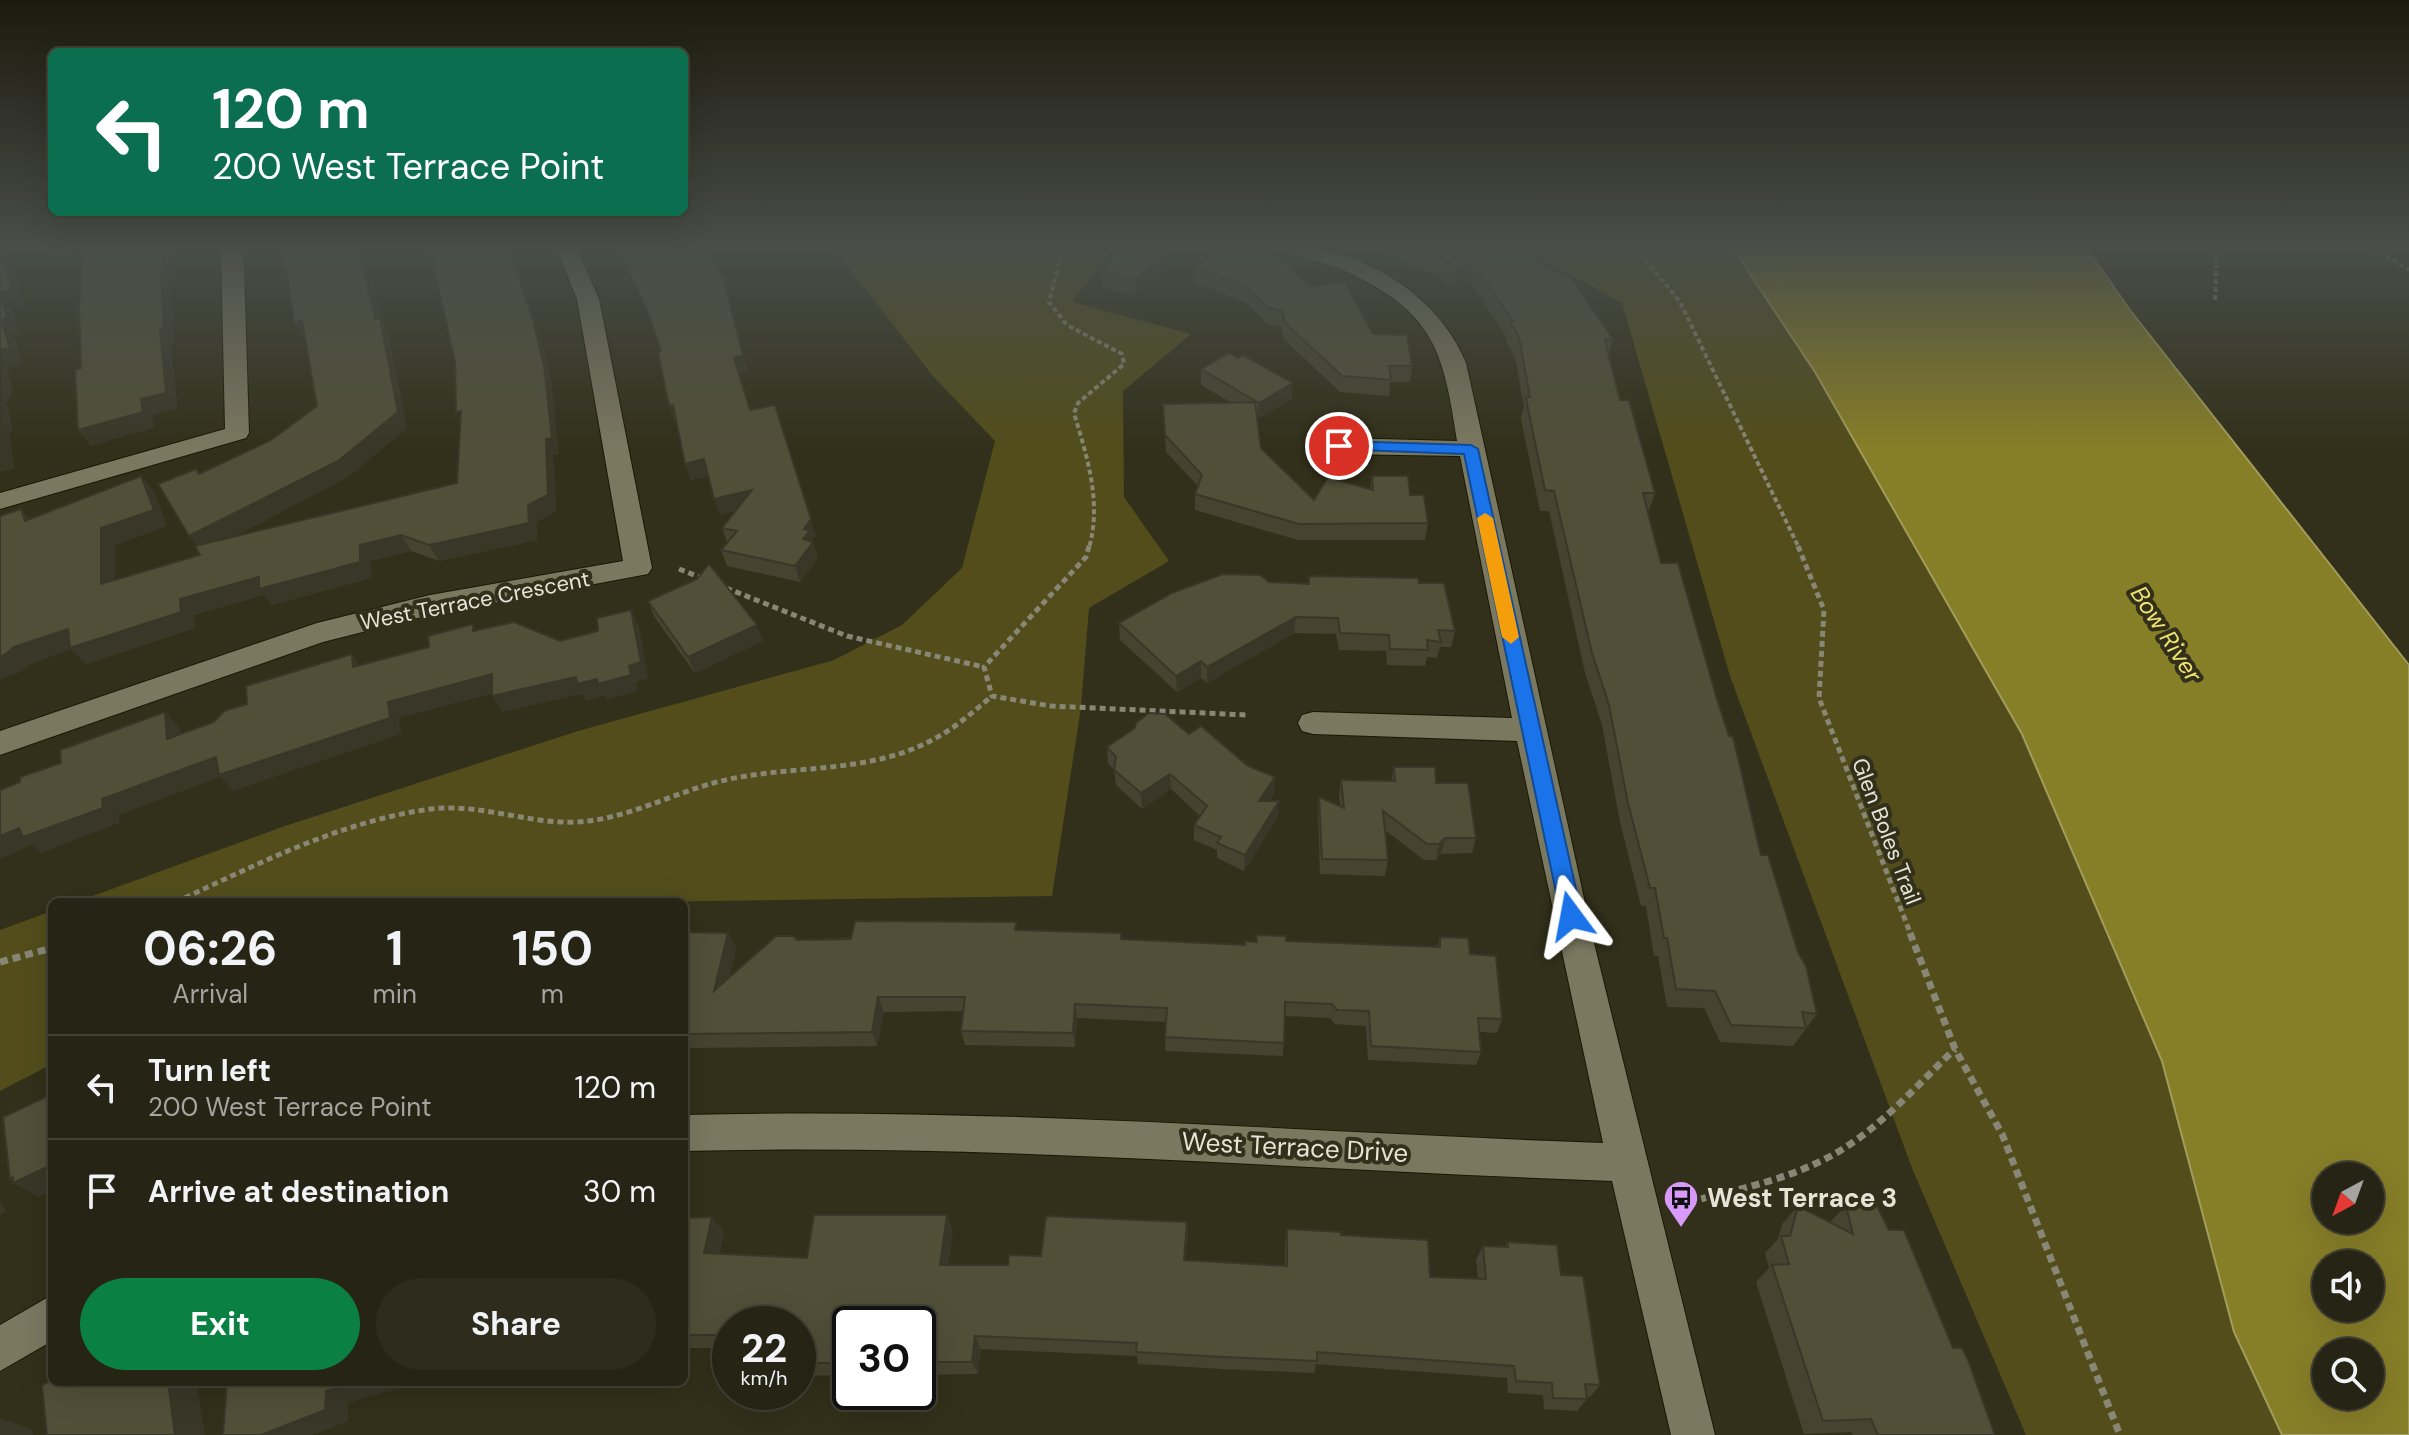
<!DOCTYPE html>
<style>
:root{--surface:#262414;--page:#2e2c1d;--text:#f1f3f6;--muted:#a4a4a0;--line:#424134;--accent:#0b8043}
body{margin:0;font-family:"DM Sans",sans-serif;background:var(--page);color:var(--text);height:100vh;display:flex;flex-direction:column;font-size:30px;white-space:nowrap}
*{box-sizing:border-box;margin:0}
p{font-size:26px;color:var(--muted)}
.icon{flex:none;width:44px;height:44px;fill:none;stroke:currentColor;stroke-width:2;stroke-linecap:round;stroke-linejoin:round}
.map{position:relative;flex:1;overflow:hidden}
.drawer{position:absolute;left:48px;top:898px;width:640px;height:488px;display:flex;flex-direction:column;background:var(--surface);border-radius:12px;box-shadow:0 8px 32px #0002,0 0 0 2px var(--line)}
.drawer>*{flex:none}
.hud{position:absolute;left:48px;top:48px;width:640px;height:168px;border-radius:12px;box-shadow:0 8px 32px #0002,0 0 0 2px var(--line);background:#0b6e4f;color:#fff;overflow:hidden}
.needle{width:52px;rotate:221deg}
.buttons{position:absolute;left:2312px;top:1162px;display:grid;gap:16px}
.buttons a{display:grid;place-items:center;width:72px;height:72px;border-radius:50%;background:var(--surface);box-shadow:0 8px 32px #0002,0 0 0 2px var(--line);font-size:40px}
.speed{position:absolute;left:712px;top:1306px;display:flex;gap:16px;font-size:40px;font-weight:700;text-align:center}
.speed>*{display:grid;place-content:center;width:104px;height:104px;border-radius:50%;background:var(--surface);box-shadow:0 8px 32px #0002,0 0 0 2px var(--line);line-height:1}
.speed small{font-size:20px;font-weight:400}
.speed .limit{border:4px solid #111;border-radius:12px;background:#fff;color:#111}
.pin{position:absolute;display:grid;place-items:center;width:68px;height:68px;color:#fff;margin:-34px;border:4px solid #fff;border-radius:50%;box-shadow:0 2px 8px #0007}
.me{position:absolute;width:88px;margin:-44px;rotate:347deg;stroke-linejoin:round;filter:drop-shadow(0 0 6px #0008)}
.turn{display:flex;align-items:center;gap:28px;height:168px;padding:0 32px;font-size:36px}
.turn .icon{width:104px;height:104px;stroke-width:2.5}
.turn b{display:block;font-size:56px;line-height:68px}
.eta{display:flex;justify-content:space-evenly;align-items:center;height:136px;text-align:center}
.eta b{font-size:48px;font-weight:700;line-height:56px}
.primary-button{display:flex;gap:16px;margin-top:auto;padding:16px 32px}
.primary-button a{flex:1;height:92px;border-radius:48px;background:var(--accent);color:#fff;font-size:32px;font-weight:700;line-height:92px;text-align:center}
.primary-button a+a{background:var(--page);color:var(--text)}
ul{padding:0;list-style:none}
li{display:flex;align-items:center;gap:24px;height:104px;padding:0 32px;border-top:2px solid var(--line)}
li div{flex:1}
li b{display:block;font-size:30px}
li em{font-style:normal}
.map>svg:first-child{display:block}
</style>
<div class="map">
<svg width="2409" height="1435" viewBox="0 0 2409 1435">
<rect width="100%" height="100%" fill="#32301a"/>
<g fill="#524d1b">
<path d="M833,247H1114L1072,302L1191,334L1123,391L1124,497L1169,561L1089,608L1081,707L1052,896L638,902H76L282,827L578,731L834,660L902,625L962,568L995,441L932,375Z"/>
<path d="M1520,247H1732L1815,372L2022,734L2162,1061L2234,1332L2282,1435H2026L1912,1168L1730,676L1622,303Z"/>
<path d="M52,911V1064L0,1091V930Z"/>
</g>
<path fill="#877e28" stroke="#a39d5c" stroke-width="2" fill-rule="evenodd" d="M1732,247H2086L2130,310L2409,665V1435H2282L2234,1332L2162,1061L2022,734L1815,372ZM2326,1176H2370V1220H2326ZM2326,1264H2370V1308H2326ZM2326,1352H2370V1396H2326Z"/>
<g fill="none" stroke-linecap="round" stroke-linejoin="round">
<defs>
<g id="minor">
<path d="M221,247H241L244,267L249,433L246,438L0,509V493L225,429Z"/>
<path d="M556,247H576L599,299L652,568L648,574L430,615L323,642L0,755V731L317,623L430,595L623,561L577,299Z"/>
<path d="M1291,247C1362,247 1439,296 1466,363L1593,939L1715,1435H1671L1612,1181C1302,1170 994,1143 684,1151V1115C991,1107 1296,1132 1603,1143L1517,741L1313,734L1302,731L1298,723L1302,715L1313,712L1512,718L1460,456L1339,454L1327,446L1339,438L1457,441C1443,347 1433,311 1341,269C1327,263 1299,259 1291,247Z"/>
<path d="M52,1295V1341L0,1371V1325Z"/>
</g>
</defs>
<use href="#minor" stroke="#1a1703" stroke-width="2"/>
<g stroke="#888674" stroke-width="4" stroke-dasharray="5 3" stroke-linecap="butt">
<path d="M1063,247L1049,302L1067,325L1122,354L1124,364L1078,403L1074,413C1087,457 1102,502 1089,548"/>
<path d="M1635,247L1680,302L1799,548"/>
<path d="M2372,247L2409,270"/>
<path d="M2215,300L2217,247"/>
</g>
<g stroke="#888674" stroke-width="5" stroke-dasharray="6 4" stroke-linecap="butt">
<path d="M1089,546L1086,557L984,667L992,696L1051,706L1248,715"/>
<path d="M1798,546L1824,610L1819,698L1911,935"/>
<path d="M679,569L702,578"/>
<path d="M726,588L847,636L984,667"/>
<path d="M176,902C258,864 341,821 431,809C480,803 527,824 576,822C626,820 672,793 721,781C791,764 869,775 934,739C955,728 973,712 992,696"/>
</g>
<g stroke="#888674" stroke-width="7" stroke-dasharray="8 5" stroke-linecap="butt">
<path d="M1910,933L1955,1049L2002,1134L2120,1435"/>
<path d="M0,962L52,948"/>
<path d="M1676,1205C1727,1192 1782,1182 1829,1157C1878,1131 1915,1087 1955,1049"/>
</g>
<use href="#minor" fill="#7b7860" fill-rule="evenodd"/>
</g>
<g fill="#464430">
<path d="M617,247H707L713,254L712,260L724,280L728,296L748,371L739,374L750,410L816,536L812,540L818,558L800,582L727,566L721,550L727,542L722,528L735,511L720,515L708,476L691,480L685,464L661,351L654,328Z"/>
<path d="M1377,247H1510L1613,339L1609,355L1620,400L1655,493L1648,513L1661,563L1761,855L1817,1014L1793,1046L1720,1042L1704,1008L1667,1007L1658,956H1654L1646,906H1641L1620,822L1602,725L1585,673L1549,511H1540L1522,424L1521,417L1524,407L1515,357L1506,341V336L1470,281L1455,288L1420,267L1414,270Z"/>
<path d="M362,260L371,275L380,318L388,334L407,428L348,477L231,538L457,483L540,335L551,382L559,454L553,455L556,511L537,522V540L439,561L411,551L370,561L371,578L272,605L264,595L194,615L195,628L86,664L71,649L30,664L22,671L0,679V516L30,520L154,492L167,526L115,545V580L200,555L197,546L200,474L271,440L317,406L305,338L303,339Z"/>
<path d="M1170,262L1135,296L1102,287L1101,271Z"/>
<path d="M1195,267L1309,286L1373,334L1412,366L1410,382H1390L1389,396L1340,392L1284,339L1281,327L1268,324L1245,302L1195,283Z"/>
<path d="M1201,369L1292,399L1257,419L1261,448L1314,500L1370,489L1372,476L1410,495L1428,523L1425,540H1298L1195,510V494L1198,486L1166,452L1163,404L1230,402L1201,385Z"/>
<path d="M1309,576L1419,583L1455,631L1451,647H1440L1437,658L1427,657L1425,666L1387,665L1386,651L1339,650L1336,634L1294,633L1207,683L1201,678L1177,692L1120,640L1119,623L1269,582L1308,583Z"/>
<path d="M648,601L763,641L695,673L655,618Z"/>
<path d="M1189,734L1248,766L1274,793L1269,801L1278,817L1244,871L1217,858V850L1194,840V825L1200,816L1171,789L1142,809L1116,785L1114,770L1108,763L1107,747Z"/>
<path d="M1394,767L1436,783L1476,838L1472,853L1441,854L1436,860H1424L1385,830L1388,860L1385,876L1320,874L1318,813L1319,797L1340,806L1339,796L1341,780L1391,781Z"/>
<path d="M1018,930L1122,939L1245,945L1256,942V935L1286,941L1437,947L1440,937L1470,954L1502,1019L1497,1033L1480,1032L1481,1052L1476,1065L1368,1060L1366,1026L1335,1024L1330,1018L1285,1016L1283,1056L1165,1051L1166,1022L1077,1018L1075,1047L965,1045L961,1031L963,1011L884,1012L877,1046L684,1048V932L728,933L736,948L729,978L797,940Z"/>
<path d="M1798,1206L1830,1222L1846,1206L1953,1348L1995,1435H1853L1851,1432L1804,1434L1756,1282L1769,1268L1765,1253L1778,1239L1782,1224Z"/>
<path d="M684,1218L724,1232L719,1254L807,1258L953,1230L948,1265H1008L1187,1222L1188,1236L1185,1260L1285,1266V1244L1287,1229L1341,1235L1430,1277L1478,1279L1476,1260L1483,1246L1505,1247L1507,1242L1561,1275L1600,1385L1590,1397H1586L1587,1399L1577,1411L1544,1409L1543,1395L1508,1393L1507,1378L1316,1364L1314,1373L1222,1369L1138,1364L1137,1356L981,1349L978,1374L918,1375V1324H850V1375L798,1376V1324H730V1348H684Z"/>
<path d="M495,1382H593V1384L503,1387Z"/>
</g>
<g fill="#393727">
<path d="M0,247H21L6,254L25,304L12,308L20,333L14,335L22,364L8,368L13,391L7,402L13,431L9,433L15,468L0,472L1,319Z"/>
<path d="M162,247H171L174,286H171L175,344L171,345L178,409L153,415L154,428L91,446L78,430L141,399L160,329Z"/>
<path d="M354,247H360L366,277L357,261Z"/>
<path d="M508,247H510L540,335L551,382L559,454L553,455L556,511L537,522V540L439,561L429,545L528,505Z"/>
<path d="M707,247H711L713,254L712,265Z"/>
<path d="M1169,247L1170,262L1135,296V281Z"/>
<path d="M1423,248L1420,267L1414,270L1417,250Z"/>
<path d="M362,260L371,275L380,318L388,334L407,428L348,477L202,553L189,536L338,461L375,319Z"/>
<path d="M1473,262L1470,281L1455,288L1458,268Z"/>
<path d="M724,280L748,371L739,374L734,358Z"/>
<path d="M302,321L312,337L303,339L294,323Z"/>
<path d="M1293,383L1292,399L1258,419L1259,403Z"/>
<path d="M673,405L679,421L675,422L669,406Z"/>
<path d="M704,459L710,476L691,480L685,464Z"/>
<path d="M141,476L154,492L167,526L115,545V601L101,584V528Z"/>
<path d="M752,490L758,506L720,515L714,499Z"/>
<path d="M21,509L35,525L25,521Z"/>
<path d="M811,519L816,536L812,540L818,558L800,582L795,566L803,539L804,529Z"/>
<path d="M401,535L411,551L370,561L371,578L272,605L264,595L194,615L195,628L86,664L71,649L30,664L22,671L0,679V657L14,647L68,629L180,599L360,545Z"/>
<path d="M631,610L639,626L648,678L636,682L638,691L606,700L604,696L586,701L582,694L502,712L492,696L576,677L597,679L629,666Z"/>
<path d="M1296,617L1294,633L1207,683V667Z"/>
<path d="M757,625L763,641L695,673L688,657Z"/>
<path d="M352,654L364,670L353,667Z"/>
<path d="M1201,661V678L1177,692L1176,676Z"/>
<path d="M492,674L502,691L399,718L401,734L233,791L220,777L119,815V823L41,853L32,845L0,859V836L19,828L216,757L388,702Z"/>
<path d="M165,712L180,728L182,754L167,739Z"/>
<path d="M1170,774L1171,789L1142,809L1141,793Z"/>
<path d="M1275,777L1274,793L1258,816L1259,801Z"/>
<path d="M1279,801L1278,817L1244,871L1245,855Z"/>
<path d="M1445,838L1441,854L1436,860L1439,844Z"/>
<path d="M728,933L736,948L722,1006L714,991Z"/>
<path d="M878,997L884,1012L877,1046L872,1032Z"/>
<path d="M1075,1004L1077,1018L1075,1047L1073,1033Z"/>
<path d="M47,1167L52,1190L38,1197L13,1183H15L10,1179Z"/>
<path d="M0,1201L6,1211L0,1215Z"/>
<path d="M947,1215L953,1230L946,1279L940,1265Z"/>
<path d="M712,1217L724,1232L716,1268L704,1253Z"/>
<path d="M1187,1222L1188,1236L1184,1274V1260Z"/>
<path d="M975,1336L981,1349L978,1374L972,1362Z"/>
<path d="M168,1382H196L205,1435H175Z"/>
<path d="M358,1382H420L348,1403V1421L313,1435H261L326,1391Z"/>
<path d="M428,1382H452L436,1387Z"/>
<path d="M0,1418L32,1429L33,1435H0Z"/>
</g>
<g fill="#514f38" stroke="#393727" stroke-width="2">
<path d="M85,247H162L164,270L161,271L164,328L160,329L166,393L141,399L143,412L78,430L75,370L81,368L79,305Z"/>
<path d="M283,247H354L357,261L362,260L375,319L380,318L398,412L338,461L189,536L158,484L196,469L199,474L271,440L317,406L302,321L294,323Z"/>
<path d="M429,247H508L533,320L544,365L552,438L546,439L548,495L528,505L529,523L429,545L401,535L360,545V562L259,589V577L180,599L181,612L70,648L68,629L14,647L6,654L0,657V516L21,509L25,521L141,476L154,510L101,528V584L200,555L195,546L457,483L461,411L456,412L455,361Z"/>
<path d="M618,247H707V250L724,280L743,355L734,358L750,410L775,405L811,519L804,529L810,531L803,539L813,542L795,566L721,550L737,531L722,528L752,490L714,499L704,459L685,464L673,405L669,406L658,352L661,351L650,317Z"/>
<path d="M1123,247H1169L1135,281L1101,271Z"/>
<path d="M1248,247L1280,258L1309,286L1345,282L1373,334L1407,335L1412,366H1389L1391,380L1342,376L1285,323L1282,311L1269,308L1245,286L1195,267L1223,248L1237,254Z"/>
<path d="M1411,247H1510L1549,269L1570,277L1613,339L1605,340L1620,400H1629L1655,493H1643L1661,563H1678L1717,699L1729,736L1733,737L1761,855H1768L1798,952L1806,966L1817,1014L1802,1012L1806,1028L1731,1025L1715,991L1676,989L1667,938H1664L1655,888H1650L1628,803L1609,705L1592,653L1554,491L1545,490L1527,404L1526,397H1530L1519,337L1510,321H1513L1473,262L1458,268L1423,248L1417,250Z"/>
<path d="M0,253L13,289L0,293Z"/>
<path d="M0,293L7,318L1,319L10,348L0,350Z"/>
<path d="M1229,353L1238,358L1243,355L1293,383L1259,403L1201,369Z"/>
<path d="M1255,402L1261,448L1314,500L1328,477L1373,490L1372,476H1408L1410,495H1424L1428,523L1299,524L1195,494L1202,475L1165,435L1163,404Z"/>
<path d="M709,564L757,625L688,657L648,601L697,579Z"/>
<path d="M1223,574L1260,575L1269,582L1309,584V576L1418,578L1419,583H1444L1455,631L1438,630L1441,642L1427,640L1428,650L1390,649L1389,635L1340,633L1338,618L1296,617L1207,667L1201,661L1176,676L1119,623L1172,593Z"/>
<path d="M631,610L641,662L629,666L631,675L598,684L597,679L577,684L576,677L492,696V674L388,702L390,718L219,775L216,757L102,799L103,808L23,837L19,828L0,836V790L20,782V777L61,763L60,750L165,712L167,739L214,722L224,711L247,704L246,686L352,654L353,667L429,647L428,636L473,624V631L514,622L560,641L598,631L597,618Z"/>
<path d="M1149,713L1165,714L1189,734L1201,726L1248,766L1275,777L1259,801H1279L1245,855L1217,843L1221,837L1194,825L1207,806L1170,774L1141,793L1114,770L1116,757L1107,747L1135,728L1136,723Z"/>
<path d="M1394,767H1435L1436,783H1468L1476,838H1445L1439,844H1427L1383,811L1388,860L1322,859L1319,797L1344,808L1341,780L1395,781Z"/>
<path d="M855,921L1016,922L1015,930L1121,933V939L1245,945V941L1257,942L1256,935L1286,936V941L1440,947V937L1468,938L1470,954L1496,956L1502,1019L1478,1018L1481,1052L1371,1046L1369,1011L1337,1010L1332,1004L1285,1002L1284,1043L1165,1037L1167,1008L1075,1004L1073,1033L961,1031L965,997H878L872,1032L684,1034V932L728,933L714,991L776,936H793L797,940L851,939Z"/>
<path d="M52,1094V1195H51L47,1167L13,1183V1177L10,1179L3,1117Z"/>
<path d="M1876,1204L1889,1230H1904L1953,1348H1962L1968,1360L1995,1435H1878L1871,1419L1823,1421L1772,1265L1789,1264L1781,1236H1790L1798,1206L1853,1234L1846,1206Z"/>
<path d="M814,1215H947L940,1265H1008L1009,1255L1041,1256L1046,1216L1187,1222L1184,1260L1287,1266V1229L1341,1232V1235L1428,1240L1430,1277L1486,1279L1483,1246L1508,1247L1507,1242L1557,1245L1561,1275L1583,1276L1600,1385L1585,1384L1587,1399L1553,1398L1552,1383L1516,1381L1514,1366L1317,1352V1361L1223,1357L1136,1352L1137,1343L975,1336L972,1362H918V1324H850V1363H798V1324H730V1335H684V1218L712,1217L704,1253L807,1258Z"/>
<path d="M52,1380V1382H168L175,1435H47L42,1385Z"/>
<path d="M227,1382H358L326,1391L325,1410L261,1435H223Z"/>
</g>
<linearGradient id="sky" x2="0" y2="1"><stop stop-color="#1c1a0e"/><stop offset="0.55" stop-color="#494e49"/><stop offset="1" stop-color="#494e49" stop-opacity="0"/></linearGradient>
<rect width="2409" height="448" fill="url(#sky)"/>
<path fill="#1a73e8" stroke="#114b97" stroke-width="2" d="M1339,441L1471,445L1478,449L1582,916L1579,922H1564L1561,916L1464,454L1334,449V442Z"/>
<path fill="#f59e0b" d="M1485,513L1493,518L1519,637L1511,644L1502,637L1477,518Z"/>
<defs>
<symbol id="bus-pin" viewBox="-11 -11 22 30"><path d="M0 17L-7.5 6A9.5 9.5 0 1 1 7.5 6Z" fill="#d89af8" stroke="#32301a"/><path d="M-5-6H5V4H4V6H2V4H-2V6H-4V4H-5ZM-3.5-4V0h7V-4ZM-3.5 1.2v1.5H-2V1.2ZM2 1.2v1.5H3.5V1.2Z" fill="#111"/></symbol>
</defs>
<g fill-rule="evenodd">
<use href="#bus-pin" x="1661" y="1178" width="40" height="54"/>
</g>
<g text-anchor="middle" stroke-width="8" stroke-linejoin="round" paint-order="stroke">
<g font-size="22" fill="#e5e4d6" stroke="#32301a">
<text transform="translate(475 600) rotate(-11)" y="8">West Terrace Crescent</text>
<text transform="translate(1887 831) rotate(69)" y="8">Glen Boles Trail</text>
</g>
<g font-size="24" font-style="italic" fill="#efe371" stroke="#32301a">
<text transform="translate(2166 634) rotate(57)" y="8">Bow River</text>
</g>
<g font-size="26" fill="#e5e4d6" stroke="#32301a">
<text transform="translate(1295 1147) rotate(3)" y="9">West Terrace Drive</text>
</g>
<g font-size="26" font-weight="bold" fill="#e5e4d6" stroke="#32301a" text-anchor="start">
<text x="1707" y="1207">West Terrace 3</text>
</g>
</g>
</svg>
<div class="buttons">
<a><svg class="needle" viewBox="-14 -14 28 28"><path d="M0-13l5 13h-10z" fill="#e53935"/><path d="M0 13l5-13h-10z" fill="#a4a4a0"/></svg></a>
<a><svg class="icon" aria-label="sound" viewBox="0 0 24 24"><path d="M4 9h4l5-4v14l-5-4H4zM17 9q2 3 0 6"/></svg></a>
<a><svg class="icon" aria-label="search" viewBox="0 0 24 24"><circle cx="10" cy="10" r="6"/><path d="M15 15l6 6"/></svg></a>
</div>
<div class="speed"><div>22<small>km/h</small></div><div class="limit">30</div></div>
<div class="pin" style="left:1339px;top:446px;background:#d93025"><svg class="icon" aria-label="arrive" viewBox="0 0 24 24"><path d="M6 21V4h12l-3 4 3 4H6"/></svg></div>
<svg class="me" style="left:1571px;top:916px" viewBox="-20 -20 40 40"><path d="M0-17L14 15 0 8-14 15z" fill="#1a73e8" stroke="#fff" stroke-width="4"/></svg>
<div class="hud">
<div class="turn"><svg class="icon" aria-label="left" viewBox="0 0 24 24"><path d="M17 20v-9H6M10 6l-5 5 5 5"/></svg><div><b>120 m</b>200 West Terrace Point</div></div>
</div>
<section class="drawer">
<div class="eta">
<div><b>06:26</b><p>Arrival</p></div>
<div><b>1</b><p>min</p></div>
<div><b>150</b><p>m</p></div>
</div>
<ul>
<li><svg class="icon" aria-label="left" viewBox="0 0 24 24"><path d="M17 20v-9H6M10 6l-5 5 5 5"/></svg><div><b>Turn left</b><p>200 West Terrace Point</p></div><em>120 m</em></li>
<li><svg class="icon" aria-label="arrive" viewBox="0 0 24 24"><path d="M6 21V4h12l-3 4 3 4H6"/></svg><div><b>Arrive at destination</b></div><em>30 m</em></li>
</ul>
<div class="primary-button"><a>Exit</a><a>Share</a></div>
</section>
</div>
